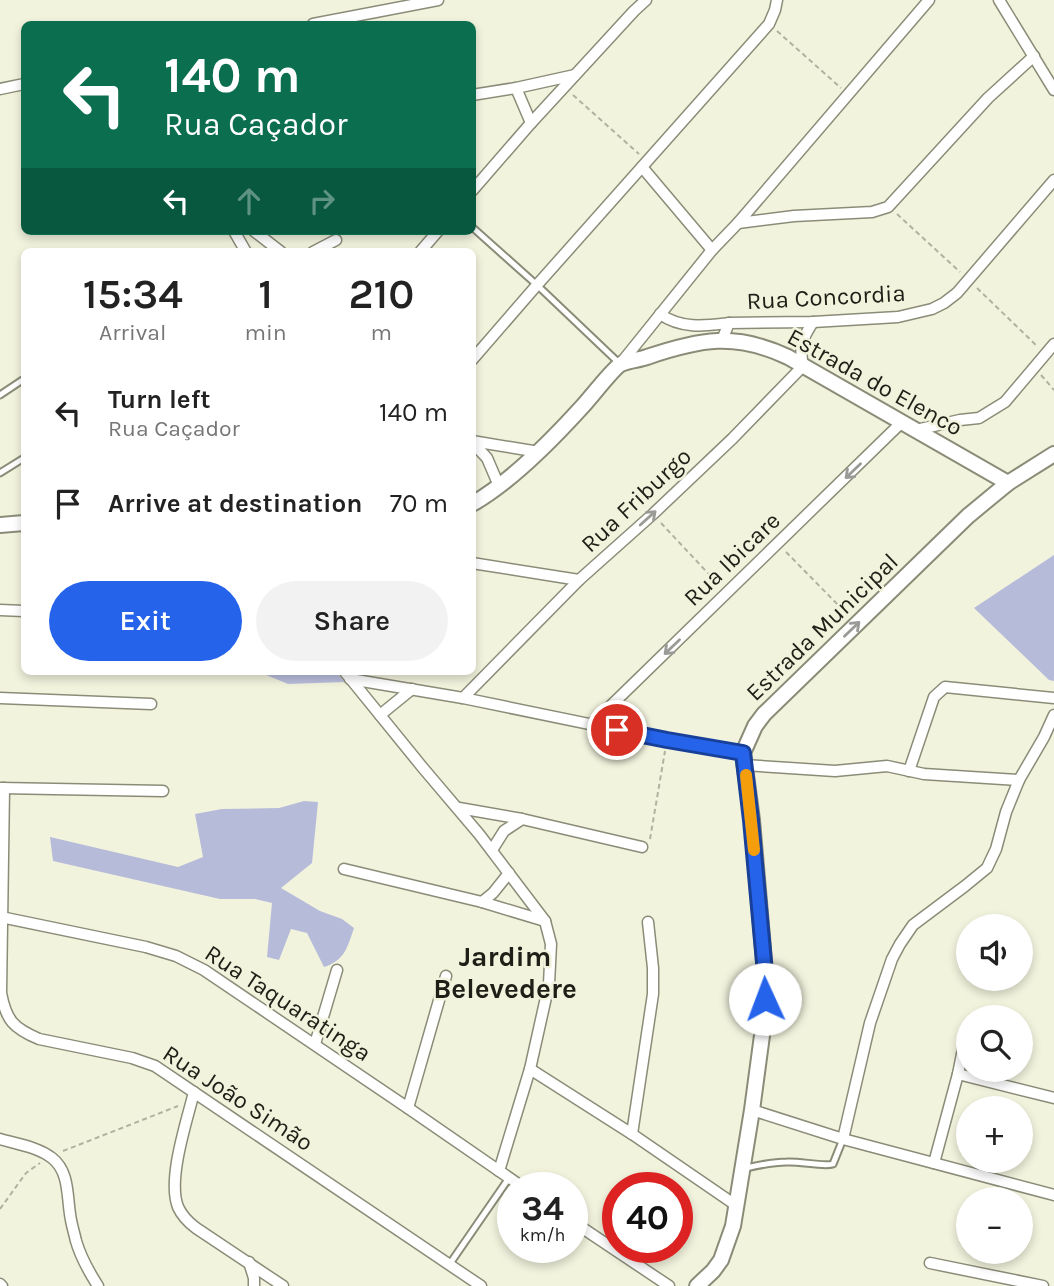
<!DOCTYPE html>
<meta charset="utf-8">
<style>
:root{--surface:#fff;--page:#f2f2f2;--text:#222;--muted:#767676;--accent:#2563eb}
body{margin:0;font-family:Karla,sans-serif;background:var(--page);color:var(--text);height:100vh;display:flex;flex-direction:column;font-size:26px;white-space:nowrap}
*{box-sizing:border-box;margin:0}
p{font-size:23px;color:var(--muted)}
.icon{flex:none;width:38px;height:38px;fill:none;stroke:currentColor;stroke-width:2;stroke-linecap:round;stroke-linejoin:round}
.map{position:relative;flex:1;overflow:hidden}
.drawer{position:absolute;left:21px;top:248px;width:455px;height:427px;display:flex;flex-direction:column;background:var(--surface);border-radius:10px;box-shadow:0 4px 10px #0003}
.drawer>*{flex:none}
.guide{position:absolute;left:21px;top:21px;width:455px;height:214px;border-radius:10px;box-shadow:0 4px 10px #0003;background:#0b6e4f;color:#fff;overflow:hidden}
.fabs{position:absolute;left:956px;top:914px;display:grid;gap:14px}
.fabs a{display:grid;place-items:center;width:77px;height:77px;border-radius:50%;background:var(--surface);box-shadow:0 4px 10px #0003;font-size:35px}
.speed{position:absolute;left:497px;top:1172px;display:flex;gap:14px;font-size:35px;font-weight:700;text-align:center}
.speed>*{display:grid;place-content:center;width:91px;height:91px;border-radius:50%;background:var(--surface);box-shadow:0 4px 10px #0003;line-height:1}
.speed small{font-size:18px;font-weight:400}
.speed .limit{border:10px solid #d22;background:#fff;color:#111}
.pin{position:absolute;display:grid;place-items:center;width:60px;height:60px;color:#fff;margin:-30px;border:4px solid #fff;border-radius:50%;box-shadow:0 2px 7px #0007}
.me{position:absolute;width:77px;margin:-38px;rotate:358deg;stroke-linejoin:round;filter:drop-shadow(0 0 5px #0008)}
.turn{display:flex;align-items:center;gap:24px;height:147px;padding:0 28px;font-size:32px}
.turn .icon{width:91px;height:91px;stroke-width:2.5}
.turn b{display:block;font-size:49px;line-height:60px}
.lanes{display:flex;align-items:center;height:66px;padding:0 28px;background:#0003;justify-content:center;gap:35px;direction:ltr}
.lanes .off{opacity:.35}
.eta{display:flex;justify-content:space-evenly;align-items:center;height:119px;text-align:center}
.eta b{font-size:42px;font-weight:600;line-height:49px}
.cta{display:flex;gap:14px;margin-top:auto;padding:14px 28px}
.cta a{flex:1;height:80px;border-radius:42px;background:var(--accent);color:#fff;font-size:28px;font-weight:600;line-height:80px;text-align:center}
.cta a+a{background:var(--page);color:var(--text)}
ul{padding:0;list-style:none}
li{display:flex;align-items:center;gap:21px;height:91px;padding:0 28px}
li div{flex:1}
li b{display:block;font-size:26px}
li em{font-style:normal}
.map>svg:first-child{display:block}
</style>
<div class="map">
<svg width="1054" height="1286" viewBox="0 0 1054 1286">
<rect width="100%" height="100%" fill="#f2f3dd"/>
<path fill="#bbbfdd" d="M259,672H336L345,682L288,684Z"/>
<g fill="#b7bbda">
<path d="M1054,555V681L1049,680L974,608Z"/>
<path d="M304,801L318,802L312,863L281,888L320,911L342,919L354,928C347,948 345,960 324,967L307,933L291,929L279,960L267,957L272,903L255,899H220L53,861L50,837L178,867L203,857L195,814L222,809L279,808Z"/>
</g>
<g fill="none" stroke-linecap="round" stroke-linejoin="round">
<defs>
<g id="lane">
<path d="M472,227L537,285L619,363"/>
<path d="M0,395L24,379"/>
<path d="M0,473L24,458"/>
<path d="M746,1168C759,1165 773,1162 787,1162C799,1161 824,1167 833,1164L843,1139"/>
<path d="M449,1265L509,1178"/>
</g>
<g id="street">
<path d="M999,0L1054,90"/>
<path d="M313,24L438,0"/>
<path d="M516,88L531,123"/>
<path d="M0,89L24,84"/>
<path d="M472,95L516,88L575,75"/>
<path d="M642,167L712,250"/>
<path d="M472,191L531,123L634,11L646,0"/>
<path d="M738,223L794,216L872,212L888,207L988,98L1034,56"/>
<path d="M234,231L246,252"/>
<path d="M254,231L281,252"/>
<path d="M313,252L336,240"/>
<path d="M420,252L438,231"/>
<path d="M660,314C681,329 704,326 729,323"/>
<path d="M722,340L729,323L813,322L898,317L932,309L944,303L957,293L1054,180"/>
<path d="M472,360L537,285L769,24L775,10L777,0"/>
<path d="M621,363L712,250L738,223L929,0"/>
<path d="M916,430L960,420L979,418L1005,402L1054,344"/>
<path d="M472,441L539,452"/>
<path d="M472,442L487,458L499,486"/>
<path d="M472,563L579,580"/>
<path d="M0,610L24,611"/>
<path d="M345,672L423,768L479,834L545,921L551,944L549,984L530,1069L499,1171"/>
<path d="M350,679L463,698L667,740L743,753"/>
<path d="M0,698L151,704"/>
<path d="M463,698L579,580L653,514L733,438L803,366C799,346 802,339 813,322"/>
<path d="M380,715L412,689"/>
<path d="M592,724L901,423"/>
<path d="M744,765L835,771L887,766L924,774L1019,780"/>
<path d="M909,771L934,697L945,687L1054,698"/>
<path d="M0,788L163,791"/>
<path d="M4,788L1,993C6,1020 13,1028 39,1039L132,1058L155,1066L481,1286"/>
<path d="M459,808L522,819L642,847"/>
<path d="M492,850L504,831L522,819"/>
<path d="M344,869L482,902L545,921"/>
<path d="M482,902L493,893L509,873"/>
<path d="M1,917L146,947L176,956L204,970L408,1108L524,1188"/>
<path d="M315,1044L337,970"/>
<path d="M530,1069L632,1134L737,1206"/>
<path d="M958,1074L1054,1098"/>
<path d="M194,1092C187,1121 167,1179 178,1207C182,1216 188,1222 196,1228L283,1286"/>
<path d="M408,1108L446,976"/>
<path d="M752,1110L843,1139L1054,1195"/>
<path d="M632,1134L653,994V968L648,922"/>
<path d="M0,1139C17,1144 38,1147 52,1158C69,1171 67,1195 70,1214C71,1223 74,1232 76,1241C81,1258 89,1272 98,1286"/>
<path d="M843,1139L870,1023L892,959L900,944L913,925L965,886L987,868L996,849L1006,812L1019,780L1044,737L1054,715"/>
<path d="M934,1163L958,1074L964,1044"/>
<path d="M572,1221L669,1286"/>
<path d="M249,1262L254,1278V1286"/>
<path d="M930,1263L1043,1286"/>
<path d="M0,1284L2,1286"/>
</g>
<g id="secondary">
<path d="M472,504C511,482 551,441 581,408C590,399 613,368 621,364C629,360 639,360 647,357C700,339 735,332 788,357L1008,483"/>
<path d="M0,525L24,523"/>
<path d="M697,1286L713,1271L721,1260L733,1226L752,1110L765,1013L766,984L752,820L743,753L755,726L764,714L968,516L1008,483L1054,454"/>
</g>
</defs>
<use href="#lane" stroke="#8b8c78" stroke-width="9"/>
<use href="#street" stroke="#8b8c78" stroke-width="13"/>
<use href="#secondary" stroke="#8b8c78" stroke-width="18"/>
<g stroke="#b0b19f" stroke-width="2" stroke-dasharray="5 3.5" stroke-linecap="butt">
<path d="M777,31L841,88"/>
<path d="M573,95L639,154"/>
<path d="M897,214L960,272"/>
<path d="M977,288L1038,347"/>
<path d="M1041,375L1054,390"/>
<path d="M661,523L719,585"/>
<path d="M786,552L848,615"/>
<path d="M650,839L665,751"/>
<path d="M63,1151L178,1106"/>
<path d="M0,1209L26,1173L40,1163"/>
</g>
<use href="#lane" stroke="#fff" stroke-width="5"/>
<use href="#street" stroke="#fff" stroke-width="10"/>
<use href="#secondary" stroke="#fff" stroke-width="14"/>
</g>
<defs><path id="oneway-shaft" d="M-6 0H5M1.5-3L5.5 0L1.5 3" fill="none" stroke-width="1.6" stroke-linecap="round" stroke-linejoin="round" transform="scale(1.75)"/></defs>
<g stroke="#9a9a97">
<use href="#oneway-shaft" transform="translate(853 471) rotate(136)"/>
<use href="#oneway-shaft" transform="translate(648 518) rotate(-42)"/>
<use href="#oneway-shaft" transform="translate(852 629) rotate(-44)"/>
<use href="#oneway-shaft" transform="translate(672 647) rotate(136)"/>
</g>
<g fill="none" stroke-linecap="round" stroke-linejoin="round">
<defs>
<path id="route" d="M617,730L667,740L743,753L751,820L766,984L765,999"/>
</defs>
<use href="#route" stroke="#184099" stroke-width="18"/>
<use href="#route" stroke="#2563eb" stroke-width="12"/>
<path stroke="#f59e0b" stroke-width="12" d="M746,775L754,850"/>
</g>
<g text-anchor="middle" stroke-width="5" stroke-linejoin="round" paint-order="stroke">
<g font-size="24" fill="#1f1f17" stroke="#f2f3dd">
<text transform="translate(826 297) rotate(-3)" y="8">Rua Concordia</text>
<text transform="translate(875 382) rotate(29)" y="8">Estrada do Elenco</text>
<text transform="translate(636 500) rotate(-43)" y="8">Rua Friburgo</text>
<text transform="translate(732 559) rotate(-44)" y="8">Rua Ibicare</text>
<text transform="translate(822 627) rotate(-44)" y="8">Estrada Municipal</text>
<text transform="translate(288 1003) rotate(33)" y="8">Rua Taquaratinga</text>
<text transform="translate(238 1098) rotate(33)" y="8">Rua João Simão</text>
</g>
<g font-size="28" font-weight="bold" fill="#1f1f17" stroke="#f2f3dd">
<text x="505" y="966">Jardim<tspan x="505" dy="32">Belevedere</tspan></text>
</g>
</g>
</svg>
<div class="fabs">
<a><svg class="icon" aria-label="sound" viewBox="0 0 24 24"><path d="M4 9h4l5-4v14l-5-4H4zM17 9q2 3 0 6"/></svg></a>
<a><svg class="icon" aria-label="search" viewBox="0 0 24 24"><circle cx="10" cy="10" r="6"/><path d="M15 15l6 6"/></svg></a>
<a>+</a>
<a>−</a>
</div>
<div class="speed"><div>34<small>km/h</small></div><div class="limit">40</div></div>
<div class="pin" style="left:617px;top:730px;background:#d93025"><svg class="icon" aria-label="arrive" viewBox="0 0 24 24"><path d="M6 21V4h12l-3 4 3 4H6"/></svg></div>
<svg class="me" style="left:765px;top:999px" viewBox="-20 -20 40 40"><circle r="19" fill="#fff"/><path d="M0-13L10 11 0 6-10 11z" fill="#2563eb"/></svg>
<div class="guide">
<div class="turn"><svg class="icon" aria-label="left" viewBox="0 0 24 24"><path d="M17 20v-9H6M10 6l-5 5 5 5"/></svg><div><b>140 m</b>Rua Caçador</div></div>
<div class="lanes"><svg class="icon" aria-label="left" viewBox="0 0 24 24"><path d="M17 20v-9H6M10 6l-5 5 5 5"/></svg><svg class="icon off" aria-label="ahead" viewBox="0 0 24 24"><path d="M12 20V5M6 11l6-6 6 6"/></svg><svg class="icon off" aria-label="right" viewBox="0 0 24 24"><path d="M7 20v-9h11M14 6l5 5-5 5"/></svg></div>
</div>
<section class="drawer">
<div class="eta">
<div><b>15:34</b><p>Arrival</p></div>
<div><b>1</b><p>min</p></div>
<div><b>210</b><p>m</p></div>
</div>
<ul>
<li><svg class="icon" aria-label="left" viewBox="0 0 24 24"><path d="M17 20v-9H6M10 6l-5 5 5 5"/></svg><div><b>Turn left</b><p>Rua Caçador</p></div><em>140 m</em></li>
<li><svg class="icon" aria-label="arrive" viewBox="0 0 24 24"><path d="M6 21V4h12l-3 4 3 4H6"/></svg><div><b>Arrive at destination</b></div><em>70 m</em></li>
</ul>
<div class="cta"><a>Exit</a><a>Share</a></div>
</section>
</div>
